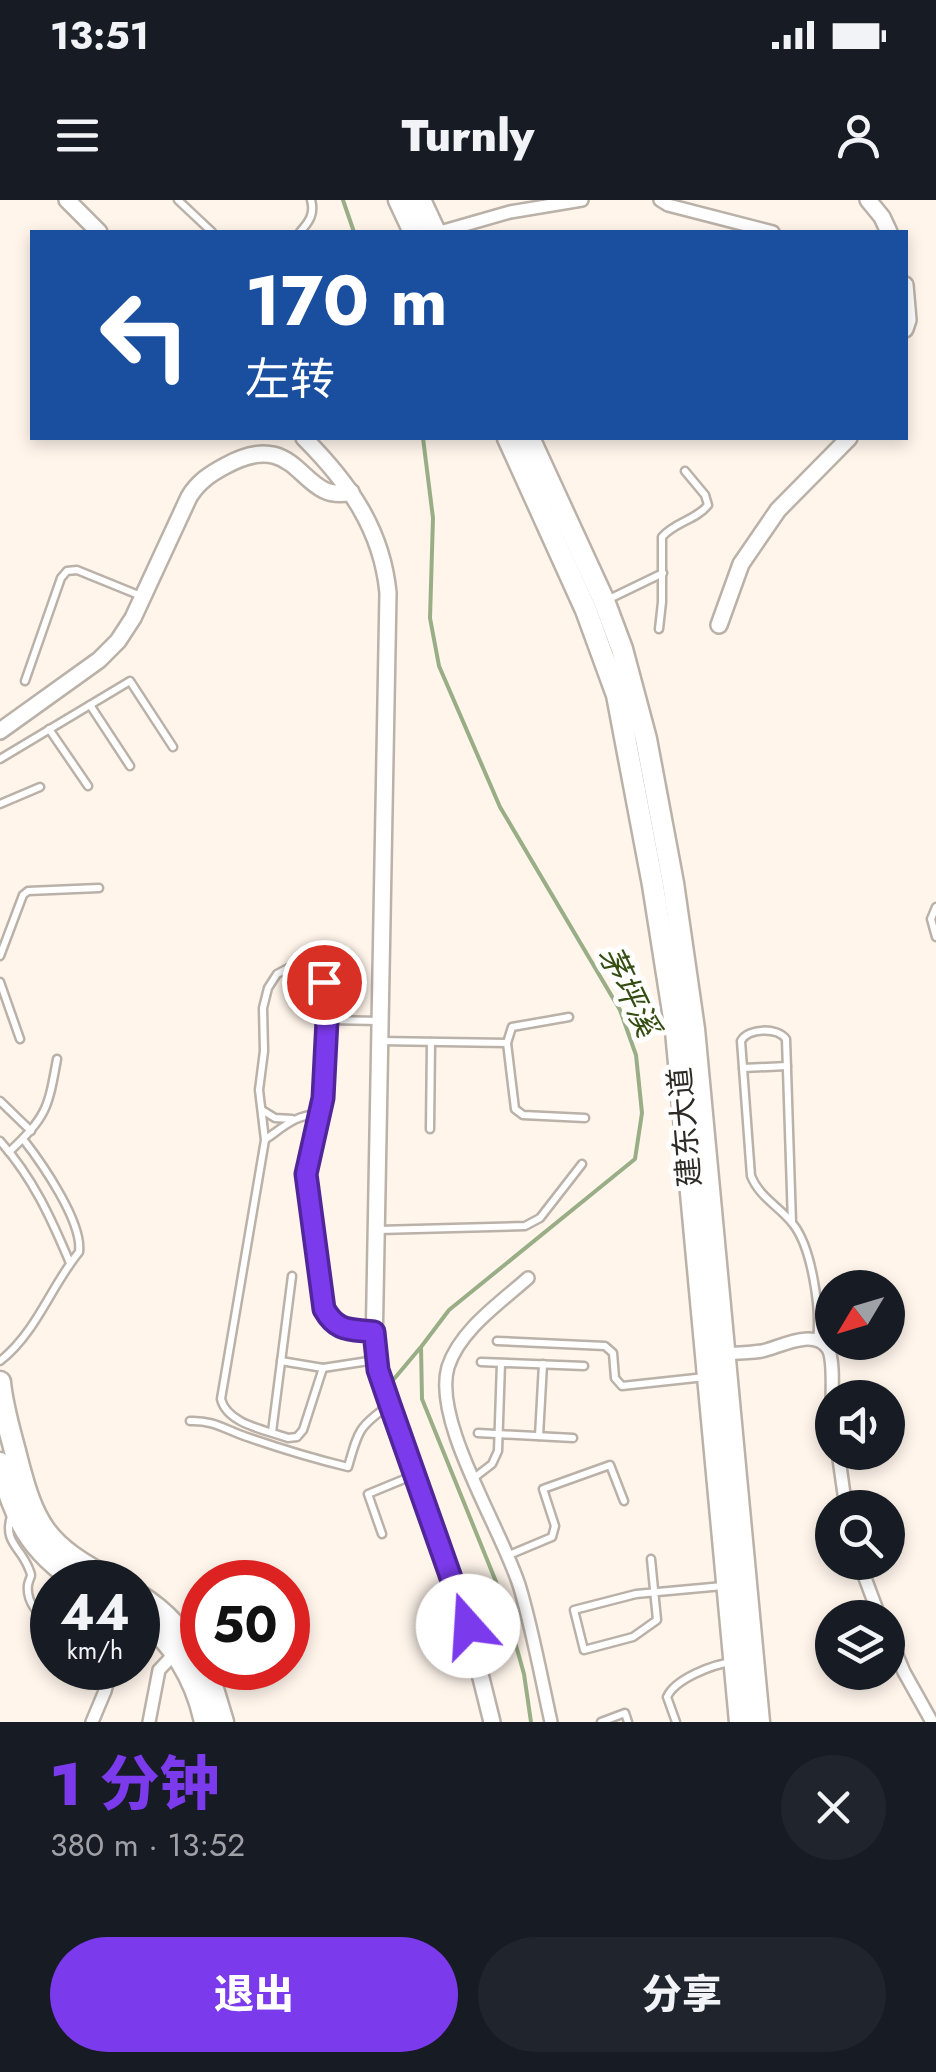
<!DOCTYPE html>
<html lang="zh">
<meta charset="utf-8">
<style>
:root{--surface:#171b24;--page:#20242c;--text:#f1f3f6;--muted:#9ea1a6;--accent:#7c3aed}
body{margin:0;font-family:Jost,"Noto Sans SC",sans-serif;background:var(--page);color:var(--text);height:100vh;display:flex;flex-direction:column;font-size:38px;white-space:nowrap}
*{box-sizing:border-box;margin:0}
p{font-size:32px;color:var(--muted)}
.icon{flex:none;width:55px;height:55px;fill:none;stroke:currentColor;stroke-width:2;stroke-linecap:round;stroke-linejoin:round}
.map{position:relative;height:1522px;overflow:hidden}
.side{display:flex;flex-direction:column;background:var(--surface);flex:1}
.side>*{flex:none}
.banner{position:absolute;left:30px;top:30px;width:878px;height:210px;border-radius:0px;box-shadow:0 5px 15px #0003;background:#1a4fa0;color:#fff;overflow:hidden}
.needle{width:65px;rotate:232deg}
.tools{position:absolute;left:815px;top:1070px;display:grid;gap:20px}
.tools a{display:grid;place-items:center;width:90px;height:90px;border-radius:50%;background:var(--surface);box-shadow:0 5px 15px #0003;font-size:50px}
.speed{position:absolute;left:30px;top:1360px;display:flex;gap:20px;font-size:50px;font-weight:700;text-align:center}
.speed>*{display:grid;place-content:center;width:130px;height:130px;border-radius:50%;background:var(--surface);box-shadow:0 5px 15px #0003;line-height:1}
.speed small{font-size:25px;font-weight:400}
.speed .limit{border:15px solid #d22;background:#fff;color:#111}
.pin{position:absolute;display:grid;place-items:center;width:85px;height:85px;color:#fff;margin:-42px;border:5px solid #fff;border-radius:50%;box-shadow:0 2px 10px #0007}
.me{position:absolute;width:110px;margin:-55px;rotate:341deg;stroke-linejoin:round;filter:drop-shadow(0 0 8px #0008)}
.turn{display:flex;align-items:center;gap:35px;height:210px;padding:0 50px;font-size:45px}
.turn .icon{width:130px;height:130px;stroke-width:2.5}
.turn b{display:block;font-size:70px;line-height:85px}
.round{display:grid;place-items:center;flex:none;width:105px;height:105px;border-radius:52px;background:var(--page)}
.summary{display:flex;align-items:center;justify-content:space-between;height:170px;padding:0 50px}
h1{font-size:60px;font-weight:800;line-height:75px;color:var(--accent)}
.button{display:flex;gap:20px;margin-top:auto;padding:20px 50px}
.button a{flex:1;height:115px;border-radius:60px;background:var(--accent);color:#fff;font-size:40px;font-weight:800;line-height:115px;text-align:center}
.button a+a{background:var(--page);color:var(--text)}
.status{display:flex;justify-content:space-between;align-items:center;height:70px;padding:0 50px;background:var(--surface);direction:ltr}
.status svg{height:28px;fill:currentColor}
header{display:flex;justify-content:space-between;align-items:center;height:130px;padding:0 50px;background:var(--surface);font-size:45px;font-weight:800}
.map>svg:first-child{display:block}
</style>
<div class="status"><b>13:51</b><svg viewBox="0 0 49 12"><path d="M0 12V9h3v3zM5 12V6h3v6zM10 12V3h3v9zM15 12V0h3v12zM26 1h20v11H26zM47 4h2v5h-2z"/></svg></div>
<header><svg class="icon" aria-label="menu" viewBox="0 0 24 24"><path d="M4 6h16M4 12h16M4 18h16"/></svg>Turnly<svg class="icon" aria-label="person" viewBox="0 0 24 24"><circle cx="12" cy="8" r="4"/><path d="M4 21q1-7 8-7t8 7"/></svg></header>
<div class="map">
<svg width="936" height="1522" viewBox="0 0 936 1522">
<rect width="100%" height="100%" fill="#fff5eb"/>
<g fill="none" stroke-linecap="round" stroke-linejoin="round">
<g stroke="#99ae86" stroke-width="4">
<path d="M343,0L354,32"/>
<path d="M423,238L433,318L430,418L439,466L500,607L620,810L636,855L642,913L635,959L449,1110L421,1147L422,1199L503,1399L524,1474L531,1522"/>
<path d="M394,1179L420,1148"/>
</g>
<defs>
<g id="lane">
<path d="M178,0L212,32"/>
<path d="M300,32C309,22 315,14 311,0"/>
<path d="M605,401L663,373"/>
<path d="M659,429L662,402V337C675,322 696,320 708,305L705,295L685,271"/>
<path d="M25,481L61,378L67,371L77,370L141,396"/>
<path d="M90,505L130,566"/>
<path d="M49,529L88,586"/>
<path d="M0,559L130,481L173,547"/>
<path d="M0,604L40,587"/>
<path d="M936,707L931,719L936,737"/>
<path d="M0,756L23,695L28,691L99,688"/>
<path d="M0,782L20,839"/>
<path d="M569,817L512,827L507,843L515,909L523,915L585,918"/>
<path d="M327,820L380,821"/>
<path d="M379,841L507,843"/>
<path d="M743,868L787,866"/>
<path d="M0,901L31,931"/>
<path d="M262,910L275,918L292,919"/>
<path d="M430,929L431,842"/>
<path d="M266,939C286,925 295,915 320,914"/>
<path d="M0,941C33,978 51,1018 70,1063"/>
<path d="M9,952C47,916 48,909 57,859"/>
<path d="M792,1023L786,839C777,827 748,828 741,841L751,976C760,998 779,1006 793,1024C812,1048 821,1110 817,1140"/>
<path d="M378,1030L525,1026L540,1018L582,964"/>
<path d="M374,1132C349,1129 337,1132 324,1109L306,974L323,898L327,820L325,781L321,769L308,764L292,766L277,774L268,788L263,808L264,851L259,890L265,940L221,1199C227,1224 266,1230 288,1238L297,1237L303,1230L323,1168L375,1160"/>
<path d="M497,1141L605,1146L613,1153L615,1178L622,1186L705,1177"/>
<path d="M0,1161C36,1133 51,1086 79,1052C83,1022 41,962 23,939"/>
<path d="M281,1161L323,1168"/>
<path d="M481,1162L584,1166"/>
<path d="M190,1221C215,1220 227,1231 250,1238C282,1249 315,1259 348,1267C358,1232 358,1227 388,1206"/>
<path d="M272,1232L292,1076"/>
<path d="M478,1233L573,1238"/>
<path d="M539,1236L543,1164"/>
<path d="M474,1278L492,1264L498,1251L501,1163"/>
<path d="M11,1316C3,1343 21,1347 29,1369C33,1378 30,1375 28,1385C26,1402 39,1416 52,1425"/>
<path d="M382,1334L368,1294L414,1275"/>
<path d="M509,1355L552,1337L555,1326L543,1289L610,1265L624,1301"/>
<path d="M651,1359L657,1420L633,1437L584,1450L574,1410L636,1394L723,1386"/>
<path d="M601,1522L625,1513L628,1522"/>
<path d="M676,1522L667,1497C675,1479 713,1464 733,1462"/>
</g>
<g id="street">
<path d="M660,0L668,5L773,32"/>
<path d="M440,32L510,12L582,0"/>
<path d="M528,1078C500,1103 460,1130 448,1167C432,1222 503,1331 520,1388C533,1432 541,1477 551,1522"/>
<path d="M722,1154C735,1153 749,1153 762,1151C778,1148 814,1127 828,1149C834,1159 832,1190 832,1203"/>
<path d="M838,1252L846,1308"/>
<path d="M859,1362L880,1418"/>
<path d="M888,1434L904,1472L932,1522"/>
<path d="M92,1522L105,1491L111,1468"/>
<path d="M149,1522L159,1470L177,1451"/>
</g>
<g id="secondary">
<path d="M67,0L99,32"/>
<path d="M868,0L882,17L889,32"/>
<path d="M905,85L908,120L905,129"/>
<path d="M304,238C348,282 382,329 388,393L374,1151L390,1205L468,1426L492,1522"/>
<path d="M719,425L741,364L778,310L849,238"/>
<path d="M0,531L99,460L118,441L133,418L189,297C198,282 210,274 225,266C301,224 299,306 351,292"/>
</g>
<g id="highway">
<path d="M399,0L414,32"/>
<path d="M420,0L435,32"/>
<path d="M508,238L586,410L617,495L653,685L676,831L740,1522"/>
<path d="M529,238L604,401L622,449L646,539L673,683L694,829L759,1522"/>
<path d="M0,1182C2,1205 9,1228 15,1251C34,1327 44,1345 115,1382"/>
<path d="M0,1263C14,1317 30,1351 79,1382"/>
<path d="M138,1395C166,1412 187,1436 202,1465"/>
<path d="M138,1414C173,1441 196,1479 205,1522"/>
<path d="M204,1468L214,1492L223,1522"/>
</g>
</defs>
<use href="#lane" stroke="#bab1a8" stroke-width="11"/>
<use href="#street" stroke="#bab1a8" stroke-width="16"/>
<use href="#secondary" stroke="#bab1a8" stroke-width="20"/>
<use href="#highway" stroke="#bab1a8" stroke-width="25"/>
<use href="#lane" stroke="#fff" stroke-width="6"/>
<use href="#street" stroke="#fff" stroke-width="11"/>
<use href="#secondary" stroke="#fff" stroke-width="15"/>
<use href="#highway" stroke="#fff" stroke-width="20"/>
</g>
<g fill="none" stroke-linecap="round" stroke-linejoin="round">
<defs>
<path id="route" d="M324,782L327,820L323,898L306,974L324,1109C337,1132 349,1129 374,1132L378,1170L390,1205L468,1426"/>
</defs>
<use href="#route" stroke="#51269a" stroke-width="25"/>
<use href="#route" stroke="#7c3aed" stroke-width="18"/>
</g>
<g text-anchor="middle" stroke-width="10" stroke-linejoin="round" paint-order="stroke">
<g font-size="30" fill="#2e2b27" stroke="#fff">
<text transform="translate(685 927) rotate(-95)" y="10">建东大道</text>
</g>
<g font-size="32" font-style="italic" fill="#344e12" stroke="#fff">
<text transform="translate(629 791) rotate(64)" y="11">茅坪溪</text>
</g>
</g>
</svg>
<div class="tools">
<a><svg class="needle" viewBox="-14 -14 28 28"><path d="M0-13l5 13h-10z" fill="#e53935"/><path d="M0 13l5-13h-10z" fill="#9ea1a6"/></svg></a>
<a><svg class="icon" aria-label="sound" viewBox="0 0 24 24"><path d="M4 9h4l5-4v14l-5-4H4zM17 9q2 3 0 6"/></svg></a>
<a><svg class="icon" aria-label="search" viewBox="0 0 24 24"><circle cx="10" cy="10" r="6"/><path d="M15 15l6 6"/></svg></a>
<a><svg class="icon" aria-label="layers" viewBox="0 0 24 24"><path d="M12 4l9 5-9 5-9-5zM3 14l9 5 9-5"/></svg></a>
</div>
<div class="speed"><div>44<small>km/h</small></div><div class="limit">50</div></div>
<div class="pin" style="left:324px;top:782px;background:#d93025"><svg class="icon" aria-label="arrive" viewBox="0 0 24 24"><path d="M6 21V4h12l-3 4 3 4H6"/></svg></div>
<svg class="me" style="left:468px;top:1426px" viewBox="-20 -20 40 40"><circle r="19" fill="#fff"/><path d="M0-13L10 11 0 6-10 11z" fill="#7c3aed"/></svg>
<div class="banner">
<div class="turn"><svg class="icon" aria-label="left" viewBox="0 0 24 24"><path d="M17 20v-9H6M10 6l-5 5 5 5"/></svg><div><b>170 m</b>左转</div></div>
</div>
</div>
<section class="side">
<div class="summary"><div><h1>1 分钟</h1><p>380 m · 13:52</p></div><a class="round"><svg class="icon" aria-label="close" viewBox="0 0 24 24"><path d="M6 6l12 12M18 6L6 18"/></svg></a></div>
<div class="button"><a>退出</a><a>分享</a></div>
</section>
